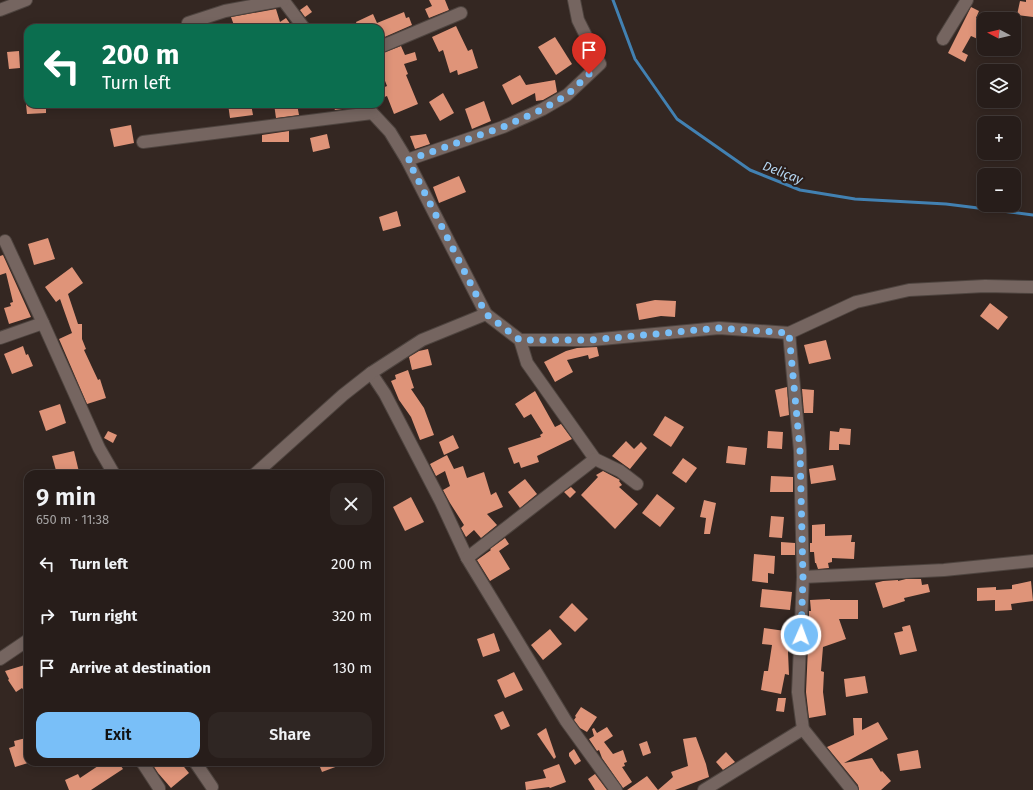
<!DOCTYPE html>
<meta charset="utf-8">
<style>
:root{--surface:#271d1a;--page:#2f2623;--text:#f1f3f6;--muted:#a4a2a2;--line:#433b39;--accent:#79bff8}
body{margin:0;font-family:"Fira Sans",sans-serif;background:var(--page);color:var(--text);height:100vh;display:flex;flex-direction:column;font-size:15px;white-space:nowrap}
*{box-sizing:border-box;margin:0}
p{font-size:13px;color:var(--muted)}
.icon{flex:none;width:22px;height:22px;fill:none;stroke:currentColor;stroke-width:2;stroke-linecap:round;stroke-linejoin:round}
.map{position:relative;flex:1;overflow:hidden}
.details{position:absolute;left:24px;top:470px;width:360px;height:296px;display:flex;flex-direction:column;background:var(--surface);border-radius:12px;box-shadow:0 2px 10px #0003,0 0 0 1px var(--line)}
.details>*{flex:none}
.hud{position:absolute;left:24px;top:24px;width:360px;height:84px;border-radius:12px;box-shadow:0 2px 10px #0003,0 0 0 1px var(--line);background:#0b6e4f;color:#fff;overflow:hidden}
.needle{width:26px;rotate:277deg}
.tools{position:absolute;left:977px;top:12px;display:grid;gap:8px}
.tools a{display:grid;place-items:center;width:44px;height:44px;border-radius:8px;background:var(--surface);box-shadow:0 2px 10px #0003,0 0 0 1px var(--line);font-size:20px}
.pin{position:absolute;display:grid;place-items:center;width:34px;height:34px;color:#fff;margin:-41px -17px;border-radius:50% 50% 50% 0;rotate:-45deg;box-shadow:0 0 4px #0007}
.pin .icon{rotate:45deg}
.me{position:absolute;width:44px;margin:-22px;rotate:2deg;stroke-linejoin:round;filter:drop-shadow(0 0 3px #0008)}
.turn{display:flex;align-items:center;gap:14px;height:84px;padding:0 12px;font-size:18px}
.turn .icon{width:52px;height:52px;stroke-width:2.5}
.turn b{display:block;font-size:28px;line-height:34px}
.round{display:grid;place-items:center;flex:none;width:42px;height:42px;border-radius:12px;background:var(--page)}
.headline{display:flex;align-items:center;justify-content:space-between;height:68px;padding:0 12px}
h1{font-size:24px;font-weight:600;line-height:30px}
.button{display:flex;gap:8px;margin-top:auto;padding:8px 12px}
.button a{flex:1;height:46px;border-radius:12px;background:var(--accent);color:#111;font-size:16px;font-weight:600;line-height:46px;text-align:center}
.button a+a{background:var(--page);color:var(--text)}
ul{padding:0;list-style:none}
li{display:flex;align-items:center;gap:12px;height:52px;padding:0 12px}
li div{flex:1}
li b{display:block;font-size:15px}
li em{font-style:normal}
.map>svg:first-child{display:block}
</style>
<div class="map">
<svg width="1033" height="790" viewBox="0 0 1033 790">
<rect width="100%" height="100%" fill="#342722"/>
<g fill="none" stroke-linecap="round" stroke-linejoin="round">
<path stroke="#4281b2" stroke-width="3" d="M613,0L635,59L677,119L750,170L800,190L855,199L946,204L1033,215"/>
</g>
<g fill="#df9479">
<path d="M429,0H445L449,10L429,18L425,9L432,6Z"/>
<path d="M1026,0H1033V17L1017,15L1020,1L1026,2Z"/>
<path d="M307,5L312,12L305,17L300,10Z"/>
<path d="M971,7L979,11L976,18L984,21V32L980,40L971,36L962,52L968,55L965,62L948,53Z"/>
<path d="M276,9L280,22L286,18L293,28H271L273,26L271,23L253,28H235L231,17Z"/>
<path d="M404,12L406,18L409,17L412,25L380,39V28H358L356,22L373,14L377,23Z"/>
<path d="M456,26L468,51L472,49L478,68L458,75L457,70L450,73L443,50L439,52L432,37Z"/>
<path d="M555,37L572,64L556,75L538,47Z"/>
<path d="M401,46L405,55L415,52L417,60L404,64L408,74L406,75L418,104L394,114L387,96L382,98L380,92V89L387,86L380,68V54Z"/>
<path d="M19,51L20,68L9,69L7,52Z"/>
<path d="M520,75L526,85L555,80L557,92L543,100L536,101L535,93L512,105L502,85Z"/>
<path d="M443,93L454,113L440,121L429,102Z"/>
<path d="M484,101L491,121L472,129L465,109Z"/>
<path d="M26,104H46V113L27,114Z"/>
<path d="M228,104H251L253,115L230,118Z"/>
<path d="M274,104H297L299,115L276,118Z"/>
<path d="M332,104H357V107L335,110Z"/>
<path d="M131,125L134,143L114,147L110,129Z"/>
<path d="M289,131V142H262V135Z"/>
<path d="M327,134L330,148L313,152L310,138Z"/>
<path d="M426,134L430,144L415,149L410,136Z"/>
<path d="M459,176L466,192L439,203L433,187Z"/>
<path d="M397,211L401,226L383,231L379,217Z"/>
<path d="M48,238L55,259L34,265L28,244Z"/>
<path d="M3,255L31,317L9,324L4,308L11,306L10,303L13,302L6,273L0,275V256Z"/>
<path d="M72,267L83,283L68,294L78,324H82V339L86,349L84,350L98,380L100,379L106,398L87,404L59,339L72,333L60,299L56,302L45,287Z"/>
<path d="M655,300L676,301L675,317L661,316L639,320L636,304Z"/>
<path d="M990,303L1008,317L998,330L980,316Z"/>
<path d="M826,340L831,359L809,364L804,345Z"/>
<path d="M23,346L26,355L28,354L33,366L12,374L4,354Z"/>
<path d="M597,347L599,356L589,359L588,355L567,360L573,372L555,382L544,362L566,351L577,348Z"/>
<path d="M428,349L432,365L412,370L409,357L419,351Z"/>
<path d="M408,370L414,388L411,389L424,408L434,435L420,440L411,417L399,400L391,381L396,379L395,375Z"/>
<path d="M787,387L789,415L780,417L775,390Z"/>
<path d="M802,389L814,390L813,413H804Z"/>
<path d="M535,391L555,427L561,424L572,439L537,456L539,462L521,468L519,462L514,464L508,448L541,437L540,435L543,433L531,414L524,418L515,404Z"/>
<path d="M60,404L66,423L46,431L39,411Z"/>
<path d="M665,416L684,427L671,447L653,435Z"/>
<path d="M840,428L851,429L850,445L839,444V450H829L830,431L839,432Z"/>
<path d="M108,431L117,435L113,443L104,438Z"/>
<path d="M768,431L783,432L782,449L767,448Z"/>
<path d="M453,435L459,448L444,455L439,442Z"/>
<path d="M626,441L634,449L641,442L647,448L630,469L612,456Z"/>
<path d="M728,446L747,448L745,465L726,463Z"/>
<path d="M74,451L79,472L70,474H57L52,456Z"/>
<path d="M447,455L454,469L463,466L467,478L484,472L491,495L496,492L503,507L487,514L497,525L481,538L474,530L466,537L461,528L464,525L450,503L443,490L450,486L445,471L436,476L430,464Z"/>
<path d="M683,458L697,468L686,483L672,473Z"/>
<path d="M833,465L836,480L811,484L809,469Z"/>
<path d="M603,471L620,480L619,481L622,485L619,487L638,504L615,529L581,495L598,477L596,475Z"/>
<path d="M771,476L793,477V492H770Z"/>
<path d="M525,479L537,494L520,508L508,492Z"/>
<path d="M571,487L576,492L570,498L564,492Z"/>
<path d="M657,494L675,508L660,527L642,513Z"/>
<path d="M411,497L424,522L405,531L393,507Z"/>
<path d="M704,500L716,503L710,534H704L706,518L700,517Z"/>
<path d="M771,516L784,517L782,538L769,537Z"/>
<path d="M825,524V536L852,535L851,542H855L854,559L832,558V562L828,563L829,568L818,569L816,563H815L814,552H810V543H812V525Z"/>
<path d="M505,538L509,544L499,551L510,569L490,581L477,560L491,550L490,549Z"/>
<path d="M781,542L795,543V555H781Z"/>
<path d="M754,554L775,556L774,574L768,573V583L752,581Z"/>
<path d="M906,579H921L922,585L928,584L930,592L904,598L905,601L883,608L875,583L883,581L898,580V581Z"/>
<path d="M1031,581L1033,601L1011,604L1012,610L995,611V600L977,601V588L996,587V590L1012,589V585Z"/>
<path d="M762,589L792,592L790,610L760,607Z"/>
<path d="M830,599V600H858V619H839L846,639L823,647L821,671L824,672L823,692L826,715L809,718L806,692L808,647H813V623L812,622L809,623V611H811L810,600Z"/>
<path d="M572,603L588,619L575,632L559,617Z"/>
<path d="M910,625L917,651L900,655L894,633L903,631L902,627Z"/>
<path d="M764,628L792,632L788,652L789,675L785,674L781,694L761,690L764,671H768L772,645L762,644Z"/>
<path d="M550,629L562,644L543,660L531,645Z"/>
<path d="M494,633L500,651L483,657L477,639Z"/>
<path d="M28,664V696L22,688L16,692L8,680L9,679L5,671Z"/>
<path d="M514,672L523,690L505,698L497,680Z"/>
<path d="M865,676L868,693L846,697L844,679Z"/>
<path d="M778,698H786L784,712L776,711Z"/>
<path d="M581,707L597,717L587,732L580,728L574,720L576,717L575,716Z"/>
<path d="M503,711L510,726L501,730L494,715Z"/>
<path d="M853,718H862V730L878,722L888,739L844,763L872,758L881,772L882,771L891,781L881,790H859L858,785L827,747L854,735Z"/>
<path d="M607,727L613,736L604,742L613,754L623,750L627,762L624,763L625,766L622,767L632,782L623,788L602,758L599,750L597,751L589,739L594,736L592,729L594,728L597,733Z"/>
<path d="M546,728L556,757L554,759L537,734Z"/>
<path d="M696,737L706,764L709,777L675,790H627L647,776L658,790L673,777L671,772L688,766L683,739Z"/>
<path d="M26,738L28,746V763L15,767L9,748L15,746L14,741Z"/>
<path d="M647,741L651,753L643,756L639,744Z"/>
<path d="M574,749L581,761L575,765L569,756V753Z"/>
<path d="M918,750L921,768L900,771L897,754Z"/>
<path d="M726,752L735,762L723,770L716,762Z"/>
<path d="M104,762H118L123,769L91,790H69L65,780L78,774L80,778Z"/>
<path d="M151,762H180L189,773L171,788L158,773Z"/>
<path d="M318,762H346V763L322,772Z"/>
<path d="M559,764L566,782L550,788L549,787L526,790L525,782L546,778L543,770Z"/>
<path d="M595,774L607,790H595L588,779Z"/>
</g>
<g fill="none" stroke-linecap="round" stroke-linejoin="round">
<defs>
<g id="street">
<path d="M283,0L304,28"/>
<path d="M0,10L26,0"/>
<path d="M189,28L188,23L225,11L283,0"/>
<path d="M943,39L967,0"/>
<path d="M380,47L461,13"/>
<path d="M364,104L390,132L407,160L486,314L520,340L527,363L595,459L620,471L637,484"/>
<path d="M143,142L372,113"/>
<path d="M407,160L503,127L543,109L567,95L600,64L578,20L574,0"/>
<path d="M5,241L43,323"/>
<path d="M789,333L800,451L803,577L798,692L803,729L852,790"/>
<path d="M0,338L43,323L99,448L114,474"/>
<path d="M520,340H591L719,328L789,333L856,302L909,290L985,286L1033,287"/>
<path d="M371,373L385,394L441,502L467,558L566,721L616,790"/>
<path d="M255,474L343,395L371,373L422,340L486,314"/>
<path d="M467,558L595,459"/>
<path d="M803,577L944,570L1033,561"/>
<path d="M0,659L28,640"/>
<path d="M142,762L159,788V790"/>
<path d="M195,762L212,787"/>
<path d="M704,790L803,729"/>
</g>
</defs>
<use href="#street" stroke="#4e443f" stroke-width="14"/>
<use href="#street" stroke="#756560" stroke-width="12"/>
</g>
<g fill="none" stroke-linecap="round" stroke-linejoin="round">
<path stroke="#79bff8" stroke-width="7" stroke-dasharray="0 12.6" d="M589,74L567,95L543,109L503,127L408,160L486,314L520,340H591L719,328L789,333L800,450L803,578L801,635"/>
</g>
<g text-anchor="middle" stroke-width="4" stroke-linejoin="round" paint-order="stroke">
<g font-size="13" font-style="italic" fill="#b4d5f0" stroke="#2a1d19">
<text transform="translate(783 172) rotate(21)" y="5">Deliçay</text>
</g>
</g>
</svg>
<div class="tools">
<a><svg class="needle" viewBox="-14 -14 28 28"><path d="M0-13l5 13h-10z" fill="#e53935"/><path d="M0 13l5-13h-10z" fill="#a4a2a2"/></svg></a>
<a><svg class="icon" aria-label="layers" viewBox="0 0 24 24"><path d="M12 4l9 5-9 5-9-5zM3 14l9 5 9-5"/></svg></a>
<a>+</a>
<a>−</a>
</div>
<div class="pin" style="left:589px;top:74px;background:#d93025"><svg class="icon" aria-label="arrive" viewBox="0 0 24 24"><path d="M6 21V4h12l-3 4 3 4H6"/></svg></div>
<svg class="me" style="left:801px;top:635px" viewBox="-20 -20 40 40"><circle r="17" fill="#79bff8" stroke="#fff" stroke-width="3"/><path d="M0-11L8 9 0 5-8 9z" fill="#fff"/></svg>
<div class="hud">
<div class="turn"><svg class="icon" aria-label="left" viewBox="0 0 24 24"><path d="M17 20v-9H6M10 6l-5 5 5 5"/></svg><div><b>200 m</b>Turn left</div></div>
</div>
<section class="details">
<div class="headline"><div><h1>9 min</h1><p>650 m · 11:38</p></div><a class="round"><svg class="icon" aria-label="close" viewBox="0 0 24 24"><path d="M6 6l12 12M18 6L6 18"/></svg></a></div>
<ul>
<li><svg class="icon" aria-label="left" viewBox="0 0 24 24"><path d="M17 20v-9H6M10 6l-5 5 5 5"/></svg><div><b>Turn left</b></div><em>200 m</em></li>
<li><svg class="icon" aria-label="right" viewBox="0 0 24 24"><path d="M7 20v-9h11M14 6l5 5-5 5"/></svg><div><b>Turn right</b></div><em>320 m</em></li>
<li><svg class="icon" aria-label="arrive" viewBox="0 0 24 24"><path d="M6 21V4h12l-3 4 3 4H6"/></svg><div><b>Arrive at destination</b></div><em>130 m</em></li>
</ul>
<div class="button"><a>Exit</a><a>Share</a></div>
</section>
</div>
